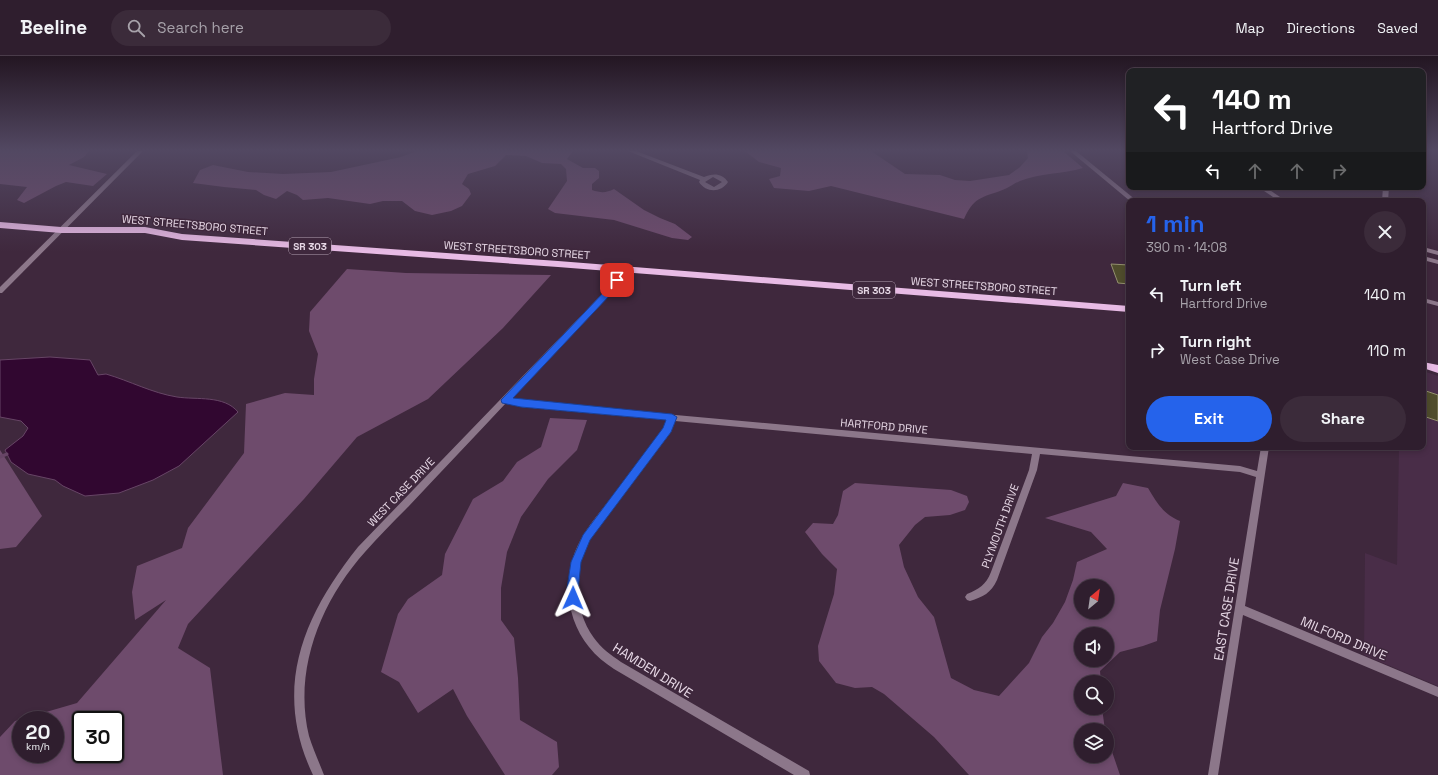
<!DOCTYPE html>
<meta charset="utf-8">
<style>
:root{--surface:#2f1e2e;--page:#3b2b3a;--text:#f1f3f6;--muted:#a7a2aa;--line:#4a3c4a;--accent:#2563eb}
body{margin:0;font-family:"Space Grotesk",sans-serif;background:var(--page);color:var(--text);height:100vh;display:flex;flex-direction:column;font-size:15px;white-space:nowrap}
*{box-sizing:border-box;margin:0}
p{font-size:13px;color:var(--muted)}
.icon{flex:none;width:22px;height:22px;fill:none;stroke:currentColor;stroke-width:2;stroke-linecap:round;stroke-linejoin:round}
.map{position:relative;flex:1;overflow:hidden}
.side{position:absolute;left:1126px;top:142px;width:300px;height:252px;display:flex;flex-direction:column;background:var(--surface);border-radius:8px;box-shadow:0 2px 6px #0003,0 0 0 1px var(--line)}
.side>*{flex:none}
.hud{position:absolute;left:1126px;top:12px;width:300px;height:122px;border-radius:8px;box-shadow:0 2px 6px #0003,0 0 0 1px var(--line);background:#202124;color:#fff;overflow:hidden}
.needle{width:26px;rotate:29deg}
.fabs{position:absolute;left:1074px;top:523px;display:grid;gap:8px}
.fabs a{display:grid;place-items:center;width:40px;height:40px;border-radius:50%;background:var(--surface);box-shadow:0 2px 6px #0003,0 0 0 1px var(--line);font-size:20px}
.speed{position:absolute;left:12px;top:655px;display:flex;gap:8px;font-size:20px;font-weight:700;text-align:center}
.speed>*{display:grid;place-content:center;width:52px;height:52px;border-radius:50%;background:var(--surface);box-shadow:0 2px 6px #0003,0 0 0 1px var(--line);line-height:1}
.speed small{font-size:10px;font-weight:400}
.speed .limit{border:2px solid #111;border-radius:6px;background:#fff;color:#111}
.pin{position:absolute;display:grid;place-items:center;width:34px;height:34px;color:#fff;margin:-17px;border-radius:8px;box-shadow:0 2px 6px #0006}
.me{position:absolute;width:44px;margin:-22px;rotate:1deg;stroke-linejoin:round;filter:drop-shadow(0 0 3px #0008)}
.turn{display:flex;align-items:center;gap:14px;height:84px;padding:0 20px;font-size:18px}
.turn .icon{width:52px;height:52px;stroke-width:2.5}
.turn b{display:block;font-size:28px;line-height:34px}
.lanes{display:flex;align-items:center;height:38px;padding:0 20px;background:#0003;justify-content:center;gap:20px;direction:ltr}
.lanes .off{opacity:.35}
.round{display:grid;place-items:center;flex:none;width:42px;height:42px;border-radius:21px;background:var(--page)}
.summary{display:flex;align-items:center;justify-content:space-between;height:68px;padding:0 20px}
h1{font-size:24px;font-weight:700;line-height:30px;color:var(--accent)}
.button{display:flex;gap:8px;margin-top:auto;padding:8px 20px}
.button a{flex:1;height:46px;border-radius:24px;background:var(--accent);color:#fff;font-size:16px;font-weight:700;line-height:46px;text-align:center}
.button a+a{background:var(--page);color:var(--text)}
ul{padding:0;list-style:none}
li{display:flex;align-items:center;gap:12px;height:56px;padding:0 20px}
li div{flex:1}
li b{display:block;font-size:15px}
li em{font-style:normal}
header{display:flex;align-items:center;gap:24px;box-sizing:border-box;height:56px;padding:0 20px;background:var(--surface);border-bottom:1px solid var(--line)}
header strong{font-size:19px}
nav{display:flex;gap:22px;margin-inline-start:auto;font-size:14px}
.search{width:280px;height:36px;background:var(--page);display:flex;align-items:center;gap:10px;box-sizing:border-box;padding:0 14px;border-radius:22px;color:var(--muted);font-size:15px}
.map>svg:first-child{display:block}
</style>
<header>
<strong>Beeline</strong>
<div class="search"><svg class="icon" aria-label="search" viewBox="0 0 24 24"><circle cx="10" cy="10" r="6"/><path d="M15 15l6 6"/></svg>Search here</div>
<nav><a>Map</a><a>Directions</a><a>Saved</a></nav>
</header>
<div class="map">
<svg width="1438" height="719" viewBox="0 0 1438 719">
<rect width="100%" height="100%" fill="#3f283d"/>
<path fill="#492d48" d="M1423,315L1438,320V630L1364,599L1365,497L1397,509L1399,391H1423Z"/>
<g fill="#6e4b6c" fill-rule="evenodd">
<path d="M0,95H89L84,101L69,109L107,118L93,130L66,126L56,130L24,147L17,144L27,131L0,128Z"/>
<path d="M417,95H573L567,103L583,112H595L599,115V122L592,128V134C601,137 606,137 614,133L644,154L660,162L675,168L692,181L688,184L672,182L614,164L555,157L548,153L567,125L566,113L561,108L542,107L526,100L506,99L495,110L468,118L462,128L469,133L471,138L462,150L451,155L432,159L415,155L402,145H383L370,148L328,142L303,144L297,139L287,135L276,143L264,139L256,134L224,131L193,127L200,114L213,109L248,116L283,118L331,116L401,101Z"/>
<path d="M745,95H871L905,118L940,119L955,124L970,125L1009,119L1020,111L1028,102L1027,95H1063L1083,112C1063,118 1039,117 1020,125C1015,127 1011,130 1007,132C985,142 975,138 964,163L831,130L809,135L774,132L769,123L780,120L781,112L759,106Z"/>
<path d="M347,213L406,217L551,219L503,272L428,343L357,381L304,443L188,568L178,592L210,612L223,719H0V681L15,665L77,647L166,544L135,564L132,536L137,510L182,492L188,472L244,397L246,348L285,337L314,339V323L318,298L309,275L310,256ZM21,664H55V698H21ZM81,664H115V698H81Z"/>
<path d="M550,362L587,364L577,394L548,423L521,461L507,496L501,532V564L514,582L518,622L520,664L557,686L559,711L552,719H505L467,660L453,633L418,657L399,626L381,616L398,558L408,543L442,519L445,498L473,443L503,425L517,406L541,391Z"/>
<path d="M0,394L42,460L16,491L0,493Z"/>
<path d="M855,427L951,434L967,440L969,446L965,454L950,459L925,461L915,469L899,489L904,511L918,541L934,561L951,622L974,634L999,640L1029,607L1042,581L1053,567L1065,546L1073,524L1077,506L1107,493L1091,476L1045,462L1116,440L1123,427L1148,432C1157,447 1163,458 1180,465L1175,493L1160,554L1157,585L1143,590L1120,596L1100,615L1101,626H1081V652H1102L1105,674H1081V700H1107V681L1120,719H969L934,681L884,638L872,631L855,632L836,627L819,605L818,590L834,538L837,513L822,498L805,476L813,467L833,468L838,459L843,435ZM1081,530H1107V556H1081ZM1081,578H1107V604H1081Z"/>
</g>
<path fill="#310730" stroke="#674566" d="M50,301L90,304L98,319L106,318C130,325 152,337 177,341C197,344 224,339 238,356L179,410L153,424L119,437L85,440L63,430L55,424L28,418L11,406L5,394L23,380L28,372L21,365L0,361V304Z"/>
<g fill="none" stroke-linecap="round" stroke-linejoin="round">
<path stroke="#674566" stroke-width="3" d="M0,401L7,398"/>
</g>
<g fill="#4f4c2c" stroke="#93906e">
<path d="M1111,208L1129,209V228L1118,227Z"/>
<path d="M1423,334L1438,339V365L1423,360Z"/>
</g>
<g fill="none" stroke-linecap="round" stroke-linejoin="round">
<g fill="#8c778a" fill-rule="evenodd">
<path d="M137,95H143L2,237H0V231Z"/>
<path d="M628,95H636L704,121C713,117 722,117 728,126C721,137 706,137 699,126L700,124ZM713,121L722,126L714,131L705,126Z"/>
<path d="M1258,131H1265L1286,145H1279Z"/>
<path d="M1383,131H1389L1388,145H1382Z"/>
<path d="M1423,191L1438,195V199L1423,195Z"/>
<path d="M1423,200L1438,204V208L1423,204Z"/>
<path d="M618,211H620L623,213L620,223L609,239L511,342L521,345L1240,410L1257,415L1261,391H1269L1245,550L1438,631V641L1243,559L1218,719H1208L1256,421L1240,416L1040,398L1037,414L997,524C991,537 983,541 970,545L967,544L965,541L967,538C979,533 986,529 991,516L1029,414L1032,398L675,365L671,376C654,398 638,420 621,442C610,458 595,472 587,489C572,518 575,556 594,582C601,592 611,599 621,606L809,715L810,719H794L614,613C605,607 596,600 589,591C565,562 562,518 580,485C589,468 602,454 614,438C631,417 647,394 664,373L667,364L521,351L506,347C474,381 441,416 409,450C394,465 379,480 365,496C321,545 293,614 309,680C313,693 319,706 324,719H313C272,633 303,560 358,491L605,235L614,223Z"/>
<path d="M1423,242L1438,246V250L1423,246Z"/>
</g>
<path fill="#8c778a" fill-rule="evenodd" d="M1070,95H1076L1137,145H1130Z"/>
<g fill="#e8bbe5" fill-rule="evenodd">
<path d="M0,166L61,171H145L182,178L558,205L1129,250V256L558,211L182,184L145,177H61L0,172Z"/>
<path d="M1423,306L1438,309V317L1423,312Z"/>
</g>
</g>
<linearGradient id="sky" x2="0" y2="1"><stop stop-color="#231622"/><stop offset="0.48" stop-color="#524862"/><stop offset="1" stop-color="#524862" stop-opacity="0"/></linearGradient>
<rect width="1438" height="196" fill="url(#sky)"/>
<path fill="#2563eb" stroke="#184099" d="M617,221L621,224L610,239L513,342L672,358L677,361L671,376L590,484L581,506L577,545L573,546L569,545L567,532L571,506L583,479L663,372L666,364L521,351L502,347L501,344L605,235L614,222Z"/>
<g text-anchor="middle" stroke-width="3" stroke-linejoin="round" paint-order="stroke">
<g fill="#3f283d" stroke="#b4a2b3" stroke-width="1">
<rect x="289" y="182" width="42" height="16" rx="3"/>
<rect x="853" y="226" width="42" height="16" rx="3"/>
</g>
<g font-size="10" font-weight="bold" fill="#e6d7e5">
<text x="310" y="194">SR 303</text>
<text x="874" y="238">SR 303</text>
</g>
<g font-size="11" fill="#e6d7e5" stroke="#3f283d">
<text transform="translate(195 169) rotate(5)" y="4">WEST STREETSBORO STREET</text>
<text transform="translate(517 194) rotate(4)" y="4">WEST STREETSBORO STREET</text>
<text transform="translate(984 230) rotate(4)" y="4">WEST STREETSBORO STREET</text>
<text transform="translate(884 370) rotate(5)" y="4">HARTFORD DRIVE</text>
<text transform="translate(401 436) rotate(-46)" y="4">WEST CASE DRIVE</text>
<text transform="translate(1000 470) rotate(-70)" y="4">PLYMOUTH DRIVE</text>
</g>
<g font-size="13" fill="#e6d7e5" stroke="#3f283d">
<text transform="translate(1226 553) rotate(-81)" y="5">EAST CASE DRIVE</text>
<text transform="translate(1344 582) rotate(23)" y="5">MILFORD DRIVE</text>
<text transform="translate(653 614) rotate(32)" y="5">HAMDEN DRIVE</text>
</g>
</g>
</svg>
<div class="fabs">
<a><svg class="needle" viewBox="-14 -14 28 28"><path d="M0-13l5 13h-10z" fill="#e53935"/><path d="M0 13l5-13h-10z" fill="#a7a2aa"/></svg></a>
<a><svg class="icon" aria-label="sound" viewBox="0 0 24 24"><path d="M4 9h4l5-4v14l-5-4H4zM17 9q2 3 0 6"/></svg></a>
<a><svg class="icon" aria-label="search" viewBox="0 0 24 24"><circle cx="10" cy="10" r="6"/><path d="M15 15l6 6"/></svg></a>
<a><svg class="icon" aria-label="layers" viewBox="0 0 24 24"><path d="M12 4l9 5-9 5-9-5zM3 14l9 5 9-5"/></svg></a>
</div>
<div class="speed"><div>20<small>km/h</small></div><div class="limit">30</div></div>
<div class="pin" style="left:617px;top:224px;background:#d93025"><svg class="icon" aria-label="arrive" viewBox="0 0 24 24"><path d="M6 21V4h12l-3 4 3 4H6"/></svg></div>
<svg class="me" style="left:573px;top:542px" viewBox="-20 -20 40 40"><path d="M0-17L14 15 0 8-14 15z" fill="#2563eb" stroke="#fff" stroke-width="4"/></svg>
<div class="hud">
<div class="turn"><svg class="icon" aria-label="left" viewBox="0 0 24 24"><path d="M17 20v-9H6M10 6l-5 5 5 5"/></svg><div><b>140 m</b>Hartford Drive</div></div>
<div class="lanes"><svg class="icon" aria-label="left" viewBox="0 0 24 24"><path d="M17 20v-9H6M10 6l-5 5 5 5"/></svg><svg class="icon off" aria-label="ahead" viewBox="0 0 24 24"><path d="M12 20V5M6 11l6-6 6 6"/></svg><svg class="icon off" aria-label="ahead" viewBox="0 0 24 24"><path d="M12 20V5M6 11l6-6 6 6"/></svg><svg class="icon off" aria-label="right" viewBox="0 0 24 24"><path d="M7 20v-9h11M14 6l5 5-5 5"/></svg></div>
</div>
<section class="side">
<div class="summary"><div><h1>1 min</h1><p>390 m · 14:08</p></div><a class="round"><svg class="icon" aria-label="close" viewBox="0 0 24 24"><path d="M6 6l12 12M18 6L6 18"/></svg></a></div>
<ul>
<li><svg class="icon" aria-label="left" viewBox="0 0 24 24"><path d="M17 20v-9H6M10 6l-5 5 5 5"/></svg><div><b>Turn left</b><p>Hartford Drive</p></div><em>140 m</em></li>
<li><svg class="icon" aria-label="right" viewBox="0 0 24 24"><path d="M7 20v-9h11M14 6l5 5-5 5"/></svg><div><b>Turn right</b><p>West Case Drive</p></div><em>110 m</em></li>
</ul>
<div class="button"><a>Exit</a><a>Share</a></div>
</section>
</div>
